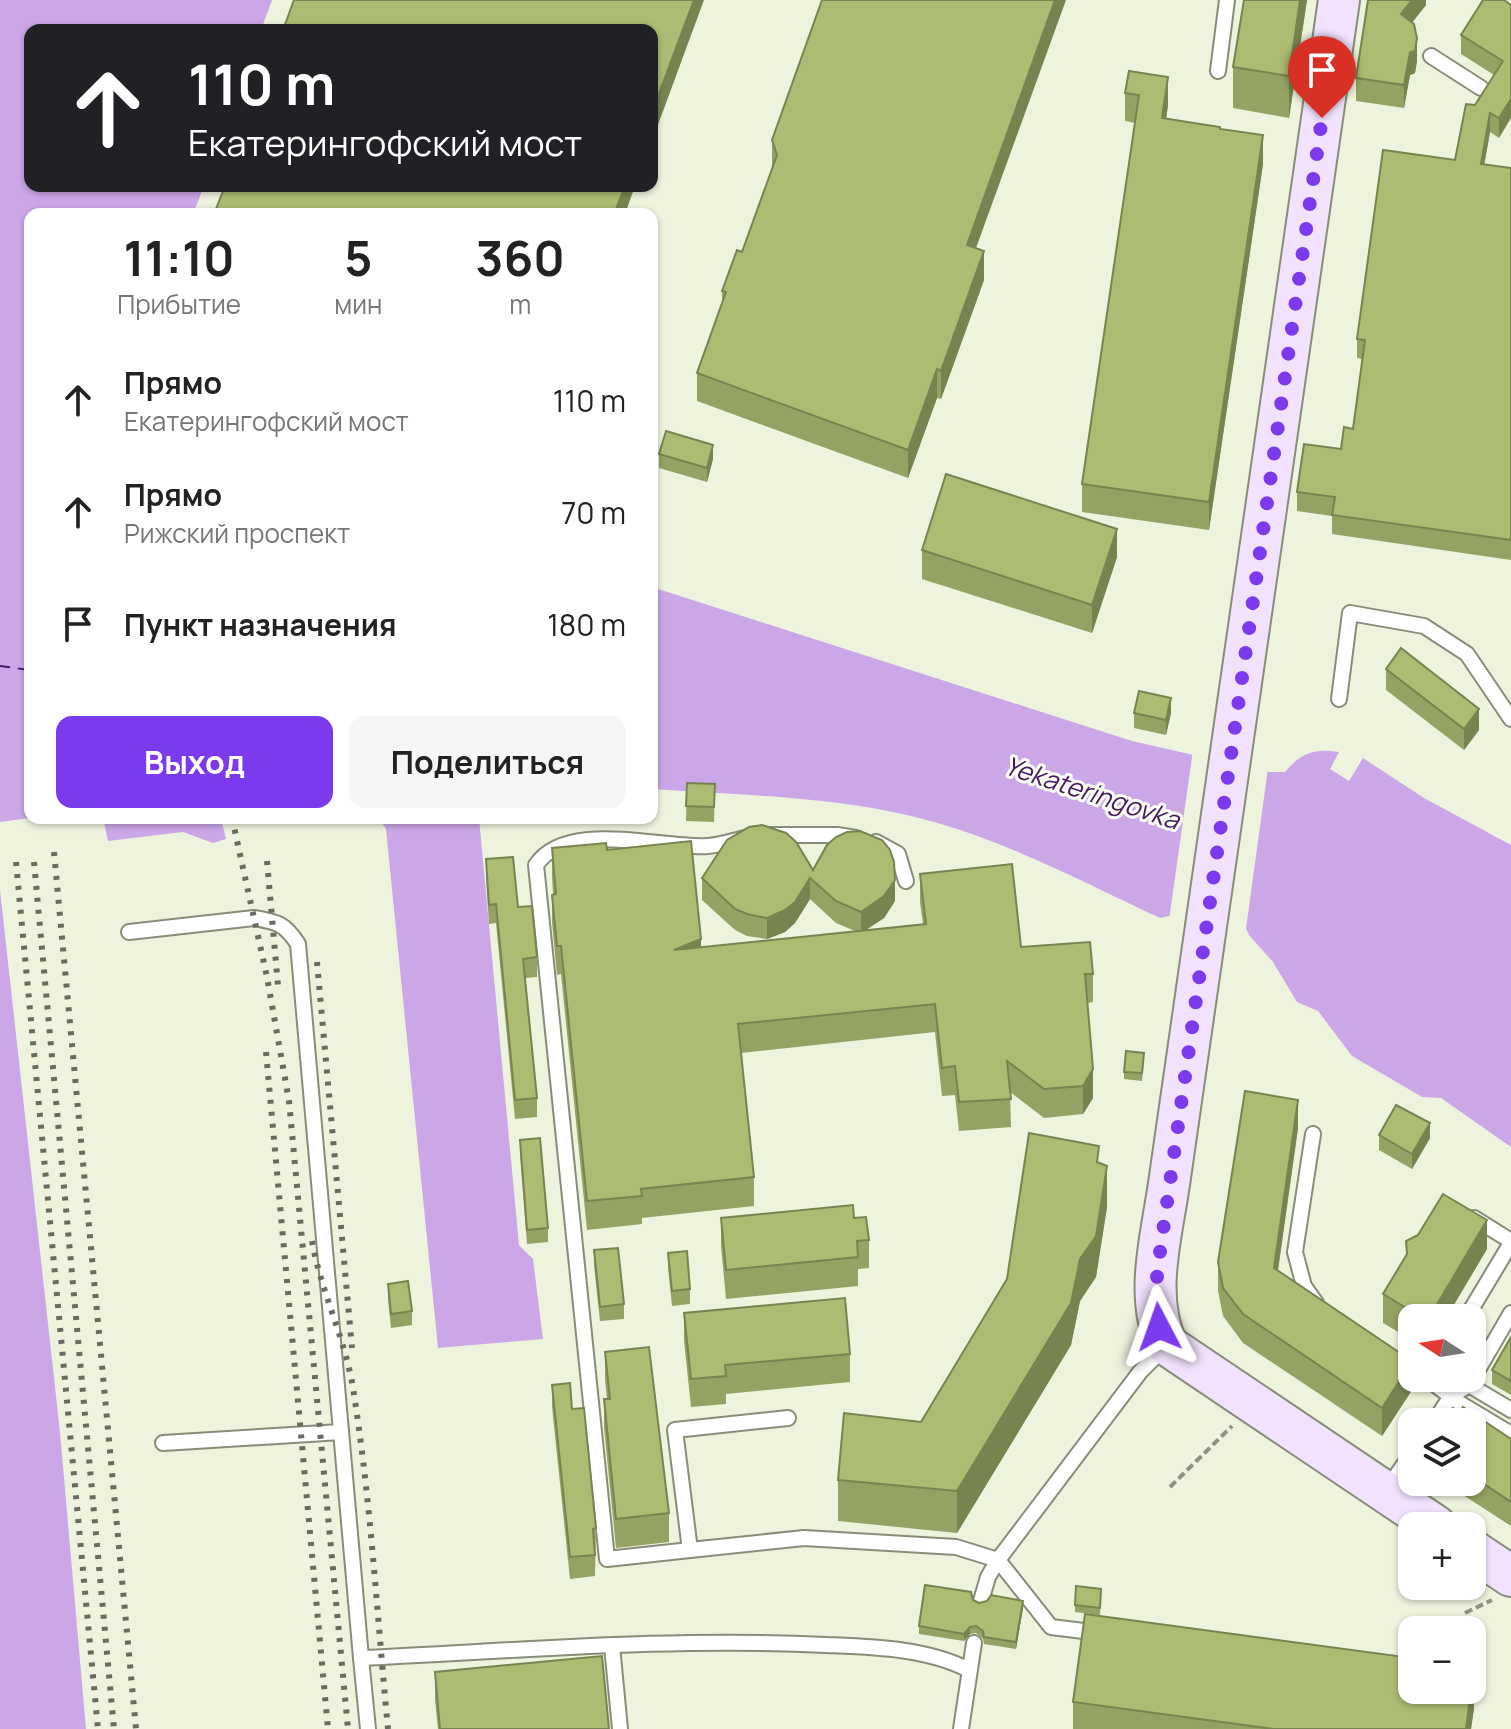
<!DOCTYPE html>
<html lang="ru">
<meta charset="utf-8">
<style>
:root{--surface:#fff;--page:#f6f6f6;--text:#222;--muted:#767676;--accent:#7c3aed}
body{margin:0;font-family:Manrope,sans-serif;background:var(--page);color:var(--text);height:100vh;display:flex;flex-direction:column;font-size:30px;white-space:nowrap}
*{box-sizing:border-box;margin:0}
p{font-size:26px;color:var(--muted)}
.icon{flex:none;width:44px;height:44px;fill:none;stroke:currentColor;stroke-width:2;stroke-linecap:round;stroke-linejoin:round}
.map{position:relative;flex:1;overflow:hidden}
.sheet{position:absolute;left:24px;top:208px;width:634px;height:616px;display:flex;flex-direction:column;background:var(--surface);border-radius:16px;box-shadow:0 2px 6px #0004}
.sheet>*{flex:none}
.top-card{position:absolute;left:24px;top:24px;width:634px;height:168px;border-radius:16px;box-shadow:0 2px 6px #0004;background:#202124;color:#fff;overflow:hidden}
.needle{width:52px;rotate:282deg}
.tools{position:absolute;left:1398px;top:1304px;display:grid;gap:16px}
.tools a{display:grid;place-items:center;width:88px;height:88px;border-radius:16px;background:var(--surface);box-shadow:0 2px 6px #0004;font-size:40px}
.pin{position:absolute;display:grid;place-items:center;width:68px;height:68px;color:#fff;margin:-82px -34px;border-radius:50% 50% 50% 0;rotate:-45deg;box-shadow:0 0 8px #0007}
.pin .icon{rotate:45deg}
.me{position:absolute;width:88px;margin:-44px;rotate:356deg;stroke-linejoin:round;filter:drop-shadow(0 0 6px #0008)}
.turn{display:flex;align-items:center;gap:28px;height:168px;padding:0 32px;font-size:36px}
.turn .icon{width:104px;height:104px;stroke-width:2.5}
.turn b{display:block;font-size:56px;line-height:68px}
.eta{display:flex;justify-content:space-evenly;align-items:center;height:136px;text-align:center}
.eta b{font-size:48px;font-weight:700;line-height:56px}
.button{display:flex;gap:16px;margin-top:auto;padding:16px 32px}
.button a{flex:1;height:92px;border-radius:16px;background:var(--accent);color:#fff;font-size:32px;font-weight:700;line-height:92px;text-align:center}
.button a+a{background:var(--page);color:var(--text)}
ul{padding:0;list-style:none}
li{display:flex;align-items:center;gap:24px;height:112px;padding:0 32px}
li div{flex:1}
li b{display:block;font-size:30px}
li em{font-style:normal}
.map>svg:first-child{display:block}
</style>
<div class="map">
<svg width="1511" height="1729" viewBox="0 0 1511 1729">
<rect width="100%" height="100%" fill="#eef3de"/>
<g fill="#cba7e8">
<path d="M0,0H272L261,30H30V186H204L193,214H30V818L0,822Z"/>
<path d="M652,587L1132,741L1268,772H1285C1301,753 1314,748 1339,752L1330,769L1349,781L1363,758L1424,798L1511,845V1147L1441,1098L1422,1097L1352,1056L1318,1011L1297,1002L1273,962L1249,935L1246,928L1169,916L1160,918C1079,880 995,835 907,815C823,796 737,795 652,789Z"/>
<path d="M103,818H221L226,839L213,843L183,832L108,841Z"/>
<path d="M379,818H479L519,1245L533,1259L543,1339L438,1348L386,829Z"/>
<path d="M0,890L60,1432L86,1729H0Z"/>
</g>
<path fill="#eef3de" d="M1193,750L1268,768L1245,936L1243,931L1169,920Z"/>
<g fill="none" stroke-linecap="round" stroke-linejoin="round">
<path stroke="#481964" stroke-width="2" stroke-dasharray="10 8" stroke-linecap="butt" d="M0,666L30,670"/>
<defs>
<g id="lane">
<path d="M1431,56L1481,88"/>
<path d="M1218,71L1227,0"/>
<path d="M1339,699L1350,613L1424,626L1467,654L1511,719"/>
<path d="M769,835H837L856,838"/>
<path d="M876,842L898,854L906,881"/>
<path d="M129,932L254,918C278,922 285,924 298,944L361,1658C516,1651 671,1637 826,1645C873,1647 927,1648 969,1670"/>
<path d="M1313,1134L1295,1252L1304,1286L1316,1303"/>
<path d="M1474,1218L1511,1241"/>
<path d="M1466,1318L1511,1243"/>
<path d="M1426,1378L1461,1404L1511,1434"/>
<path d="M1469,1385L1511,1410"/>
<path d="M788,1418L675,1430L690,1550L804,1538L956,1547L998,1560L1051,1627L1100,1633"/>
<path d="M1434,1422L1451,1396L1469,1385L1511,1313"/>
<path d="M163,1443L341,1432"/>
<path d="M1387,1489L1412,1453"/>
<path d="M690,1550L607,1559L536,865C567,819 661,849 708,846C720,845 733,841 745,838"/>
<path d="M981,1601L988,1577L998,1560L1140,1372L1167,1345"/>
<path d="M612,1646L620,1729"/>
<path d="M361,1658L368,1729"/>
<path d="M1472,1682H1477"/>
<path d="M961,1729L974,1643"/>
</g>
<g id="secondary">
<path d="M1339,0L1170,1177C1163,1231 1143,1294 1167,1345L1436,1526"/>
<path d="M1472,1550L1511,1576"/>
</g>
</defs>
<use href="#lane" stroke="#878d79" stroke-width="18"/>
<use href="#secondary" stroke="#878d79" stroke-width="44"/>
<g stroke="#8e9183" stroke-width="4" stroke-dasharray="8 4" stroke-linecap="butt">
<path d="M1170,1487L1232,1426"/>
<path d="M1465,1613L1492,1600"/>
</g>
<use href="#lane" stroke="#fff" stroke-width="14"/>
<use href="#secondary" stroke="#f2e2fe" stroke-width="40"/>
<g stroke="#686b5f" stroke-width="6" stroke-dasharray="4 8" stroke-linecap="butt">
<path d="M232,818L267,977L289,1101L348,1729"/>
<path d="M54,852L136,1729"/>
<path d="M267,861L278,986"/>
<path d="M16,862L98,1729"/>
<path d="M34,862L114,1729"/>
<path d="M317,962L352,1348"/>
<path d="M266,1052L328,1729"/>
<path d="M312,1241C321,1292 345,1338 353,1388C371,1501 377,1616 388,1729"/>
</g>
</g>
<g fill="#94a263">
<path d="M1307,0L1289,118L1233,108V67Z"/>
<path d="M1426,0V5L1412,22L1417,61L1415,73L1410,75L1404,108L1356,101V78Z"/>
<path d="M1511,5L1499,138L1490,132L1484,165L1511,168V560L1332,534V516L1297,511V492L1341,449L1353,429L1363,359L1357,358V339L1455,160L1475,105L1494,75L1461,54V35Z"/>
<path d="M1129,71L1168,105L1166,119L1220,129L1263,164L1209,530L1082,512V484L1135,123L1125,121V93Z"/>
<path d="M772,140L976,248L984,280L941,399L937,398L908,478L697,401V373L722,302V291L742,252L772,170Z"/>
<path d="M659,454L713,459L707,482L659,468Z"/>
<path d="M922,550L1117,557L1092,633L922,579Z"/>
<path d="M1386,669L1479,730L1464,750L1386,690Z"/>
<path d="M1134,713H1171L1166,735L1134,728Z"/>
<path d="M687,783L715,784L714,822L686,821Z"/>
<path d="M616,818H636V823L616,822Z"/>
<path d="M552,848L607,850L701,947L855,931L836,923L810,899L795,923L785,932L767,939L747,936L735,930L702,900V878L813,870L895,901L884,918L866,930L923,924L920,902V874L1021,947L1093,974V1002L1087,1003L1093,1098L1083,1114L1044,1118L1010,1092L1011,1127L959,1131L955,1095L942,1096L935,1032L741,1053L754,1177V1206L642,1218V1224L587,1230L561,974L557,975L552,923V895L553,894L552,877Z"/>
<path d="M486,859L518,907L537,957V977L525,978L537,1098V1117L515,1119L496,923L489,924L486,878Z"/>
<path d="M1144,1060L1142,1081L1124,1079V1072Z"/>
<path d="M1298,1128L1278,1271L1412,1390L1382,1436L1243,1343L1223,1316L1218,1291V1262Z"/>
<path d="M1379,1135L1430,1138L1412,1169L1379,1150Z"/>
<path d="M520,1140L548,1228V1242L527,1244L520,1154Z"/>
<path d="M1099,1163L1107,1207L1096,1277L1080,1301L1071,1345L957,1533L838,1521V1480L921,1422Z"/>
<path d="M721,1218H854L869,1240V1268L858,1269V1286L726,1299L721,1246Z"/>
<path d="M1406,1241L1487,1249L1446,1318H1412V1340L1383,1323V1294L1406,1255Z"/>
<path d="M594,1250L624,1304V1319L600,1321L594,1265Z"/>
<path d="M668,1253L690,1289V1304L672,1306L668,1267Z"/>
<path d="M388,1284L412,1311V1325L391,1328L388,1299Z"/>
<path d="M684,1313L850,1354V1382L726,1394V1404L691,1407L684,1341Z"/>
<path d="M1511,1337V1395L1492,1384V1370Z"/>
<path d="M605,1352L669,1513V1542L616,1548L604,1428V1399H607L605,1380Z"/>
<path d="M552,1385L572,1409L596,1528L595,1576L570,1579L552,1407Z"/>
<path d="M1472,1422L1511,1439V1526L1443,1482H1472Z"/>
<path d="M1101,1596L1100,1615L1075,1612V1605Z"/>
<path d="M973,1600L979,1603L1023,1608L1016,1649L984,1644L983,1639L976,1633L970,1634L964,1641L919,1634V1626Z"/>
<path d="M435,1672L609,1729H438L435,1700Z"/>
<path d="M1073,1702L1474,1708L1471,1729H1073Z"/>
</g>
<g fill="#788450">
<path d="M694,0H704L652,141V112Z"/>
<path d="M1055,0H1066L967,273V245Z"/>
<path d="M1300,0H1307L1289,118V76Z"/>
<path d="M1412,0H1426V5L1401,37V14Z"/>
<path d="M1417,38V61L1415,73L1410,75L1404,108V85L1410,52Z"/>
<path d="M1168,77V105L1162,147V118Z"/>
<path d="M1511,99V118L1499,138V118Z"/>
<path d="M1490,113V132L1481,183V164Z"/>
<path d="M1263,135V164L1209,530V502Z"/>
<path d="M625,186H635L625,214H614Z"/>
<path d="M984,251V280L941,399V371Z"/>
<path d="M937,369V398L908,478V450Z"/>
<path d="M713,445V459L707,482V468Z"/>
<path d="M1117,529V557L1092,633V605Z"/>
<path d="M1171,698V713L1166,735V720Z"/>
<path d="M1479,709V730L1464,750V729Z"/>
<path d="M810,878V899L795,923L785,932L767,939V918Z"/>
<path d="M895,880V901L884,918L861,933V912Z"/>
<path d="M701,939V967L674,950Z"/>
<path d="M1093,1069V1098L1083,1114V1086Z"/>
<path d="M1298,1100V1128L1274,1297V1268Z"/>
<path d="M1430,1123V1138L1412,1169V1154Z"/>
<path d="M1107,1166V1207L1096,1277L1080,1301L1071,1345L957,1533V1491L1080,1259Z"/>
<path d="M1487,1220V1249L1446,1318H1429Z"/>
<path d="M1412,1362V1390L1382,1436V1408Z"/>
<path d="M1023,1601V1608L1016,1649V1642Z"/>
<path d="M970,1627V1634L964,1641V1634Z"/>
<path d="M1474,1667V1708L1471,1729H1466Z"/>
</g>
<g fill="#acbc73" stroke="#788450" stroke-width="2">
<path d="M294,0H694L652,112V30H283Z"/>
<path d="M822,0H1055L967,245L984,251L941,371L937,369L908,450L697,373L726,292L722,291L737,250L742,252L777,155L772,140Z"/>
<path d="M1244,0H1300L1289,76L1233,67Z"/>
<path d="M1368,0H1412L1401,14L1414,24L1417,38L1415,51L1410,52L1404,85L1356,78Z"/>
<path d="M1483,0H1504L1511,5V99L1499,118L1490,113L1481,164L1511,168V540L1332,515L1335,497L1297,492L1304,444L1341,449L1344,427L1353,429L1365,340L1357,339L1383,150L1455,160L1466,104L1475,105L1503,61L1461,35Z"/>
<path d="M1129,71L1168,77L1162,118L1220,127V129L1263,135L1209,502L1082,484L1139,95L1125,93Z"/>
<path d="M225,186H625L614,214H214Z"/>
<path d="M666,431L713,445L707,468L659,454Z"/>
<path d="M946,474L1117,529L1092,605L922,550Z"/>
<path d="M1401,648L1479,709L1464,729L1386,669Z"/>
<path d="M1139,691L1171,698L1166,720L1134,713Z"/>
<path d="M687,783L715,784L714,807L686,806Z"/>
<path d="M762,825L786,833L796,842L813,870L827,845L836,837L847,832L860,831L882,840L890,850L894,862L895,880L884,896L861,912L836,901L810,878L795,902L785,910L767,918L747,914L735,909L702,878L727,840L749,827Z"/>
<path d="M691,841L701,939L674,950L926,924L920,874L1012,864L1021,947L1090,942L1093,974H1085L1093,1069L1083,1086L1044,1089L1007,1061L1011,1099L959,1102L955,1066L942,1068L935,1004L738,1024L754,1177L641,1189L642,1196L587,1201L561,946H557L552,895L556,894L552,848L606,843L607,850Z"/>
<path d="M513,857L518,907L532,906L537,957L523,959L537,1098L515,1100L496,904L489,905L486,859Z"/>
<path d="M1126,1051L1144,1053L1142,1073L1124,1072Z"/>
<path d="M1245,1091L1298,1100L1274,1268L1412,1361L1382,1408L1243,1314L1223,1288L1218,1262Z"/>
<path d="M1396,1105L1430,1123L1412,1154L1379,1135Z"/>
<path d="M1029,1133L1099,1146L1097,1162L1107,1166L1096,1236L1080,1259L1071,1303L957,1491L838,1480L844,1413L921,1422L1007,1279Z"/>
<path d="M540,1138L548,1228L527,1230L520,1140Z"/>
<path d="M1443,1194L1487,1220L1429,1318H1423L1383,1294L1407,1254L1406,1241L1418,1235Z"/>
<path d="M853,1205L854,1218L866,1217L869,1240L857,1241L858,1257L726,1270L721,1218Z"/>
<path d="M618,1248L624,1304L600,1307L594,1250Z"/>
<path d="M687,1251L690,1289L672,1291L668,1253Z"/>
<path d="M408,1281L412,1311L391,1314L388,1284Z"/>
<path d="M845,1298L850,1354L725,1365L726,1376L691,1379L684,1313Z"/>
<path d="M1511,1337V1381L1492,1370Z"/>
<path d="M649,1347L669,1513L616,1519L604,1399H610L605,1352Z"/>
<path d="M570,1383L572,1409L584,1408L596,1528L593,1529L595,1555L570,1557L552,1385Z"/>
<path d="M1463,1407L1511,1439V1502L1472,1476V1422H1453Z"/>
<path d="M925,1585L971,1592L973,1600L979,1603L987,1601L991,1595L1023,1601L1016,1642L984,1637L983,1631L976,1626L970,1627L964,1634L919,1626Z"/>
<path d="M1076,1586L1101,1589L1100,1608L1075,1605Z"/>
<path d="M1085,1614L1412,1658V1690H1471L1466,1729H1273L1073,1702Z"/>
<path d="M602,1656L609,1729H440L435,1672Z"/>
</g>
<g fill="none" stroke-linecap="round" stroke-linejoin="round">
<path stroke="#7c3aed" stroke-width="14" stroke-dasharray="0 25.2" d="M1159,1327L1156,1286L1159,1259L1322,118"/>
</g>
<g text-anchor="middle" stroke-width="6" stroke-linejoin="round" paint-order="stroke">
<g font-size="26" font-style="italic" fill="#481964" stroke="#fcfff6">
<text transform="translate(1092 793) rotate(18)" y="9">Yekateringovka</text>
</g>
</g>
</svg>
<div class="tools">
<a><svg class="needle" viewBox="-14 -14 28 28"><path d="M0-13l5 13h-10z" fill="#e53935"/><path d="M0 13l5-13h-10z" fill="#767676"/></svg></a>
<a><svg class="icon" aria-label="layers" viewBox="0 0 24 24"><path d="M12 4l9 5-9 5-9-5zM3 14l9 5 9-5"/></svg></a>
<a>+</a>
<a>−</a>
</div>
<div class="pin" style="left:1322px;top:118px;background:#d93025"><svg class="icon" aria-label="arrive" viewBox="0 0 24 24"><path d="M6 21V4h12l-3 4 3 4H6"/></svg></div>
<svg class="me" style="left:1159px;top:1327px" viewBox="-20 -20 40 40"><path d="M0-17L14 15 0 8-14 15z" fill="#7c3aed" stroke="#fff" stroke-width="4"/></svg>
<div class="top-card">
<div class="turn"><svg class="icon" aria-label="ahead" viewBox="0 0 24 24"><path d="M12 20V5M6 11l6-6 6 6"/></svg><div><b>110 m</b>Екатерингофский мост</div></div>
</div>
<section class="sheet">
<div class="eta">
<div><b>11:10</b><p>Прибытие</p></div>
<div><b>5</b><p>мин</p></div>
<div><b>360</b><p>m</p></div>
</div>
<ul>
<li><svg class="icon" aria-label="ahead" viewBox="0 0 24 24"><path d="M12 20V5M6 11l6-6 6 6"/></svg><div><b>Прямо</b><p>Екатерингофский мост</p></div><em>110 m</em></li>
<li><svg class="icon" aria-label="ahead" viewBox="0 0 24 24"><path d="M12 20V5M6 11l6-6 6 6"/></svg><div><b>Прямо</b><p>Рижский проспект</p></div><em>70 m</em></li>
<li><svg class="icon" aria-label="arrive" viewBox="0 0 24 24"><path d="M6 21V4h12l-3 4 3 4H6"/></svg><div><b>Пункт назначения</b></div><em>180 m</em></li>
</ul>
<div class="button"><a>Выход</a><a>Поделиться</a></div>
</section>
</div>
